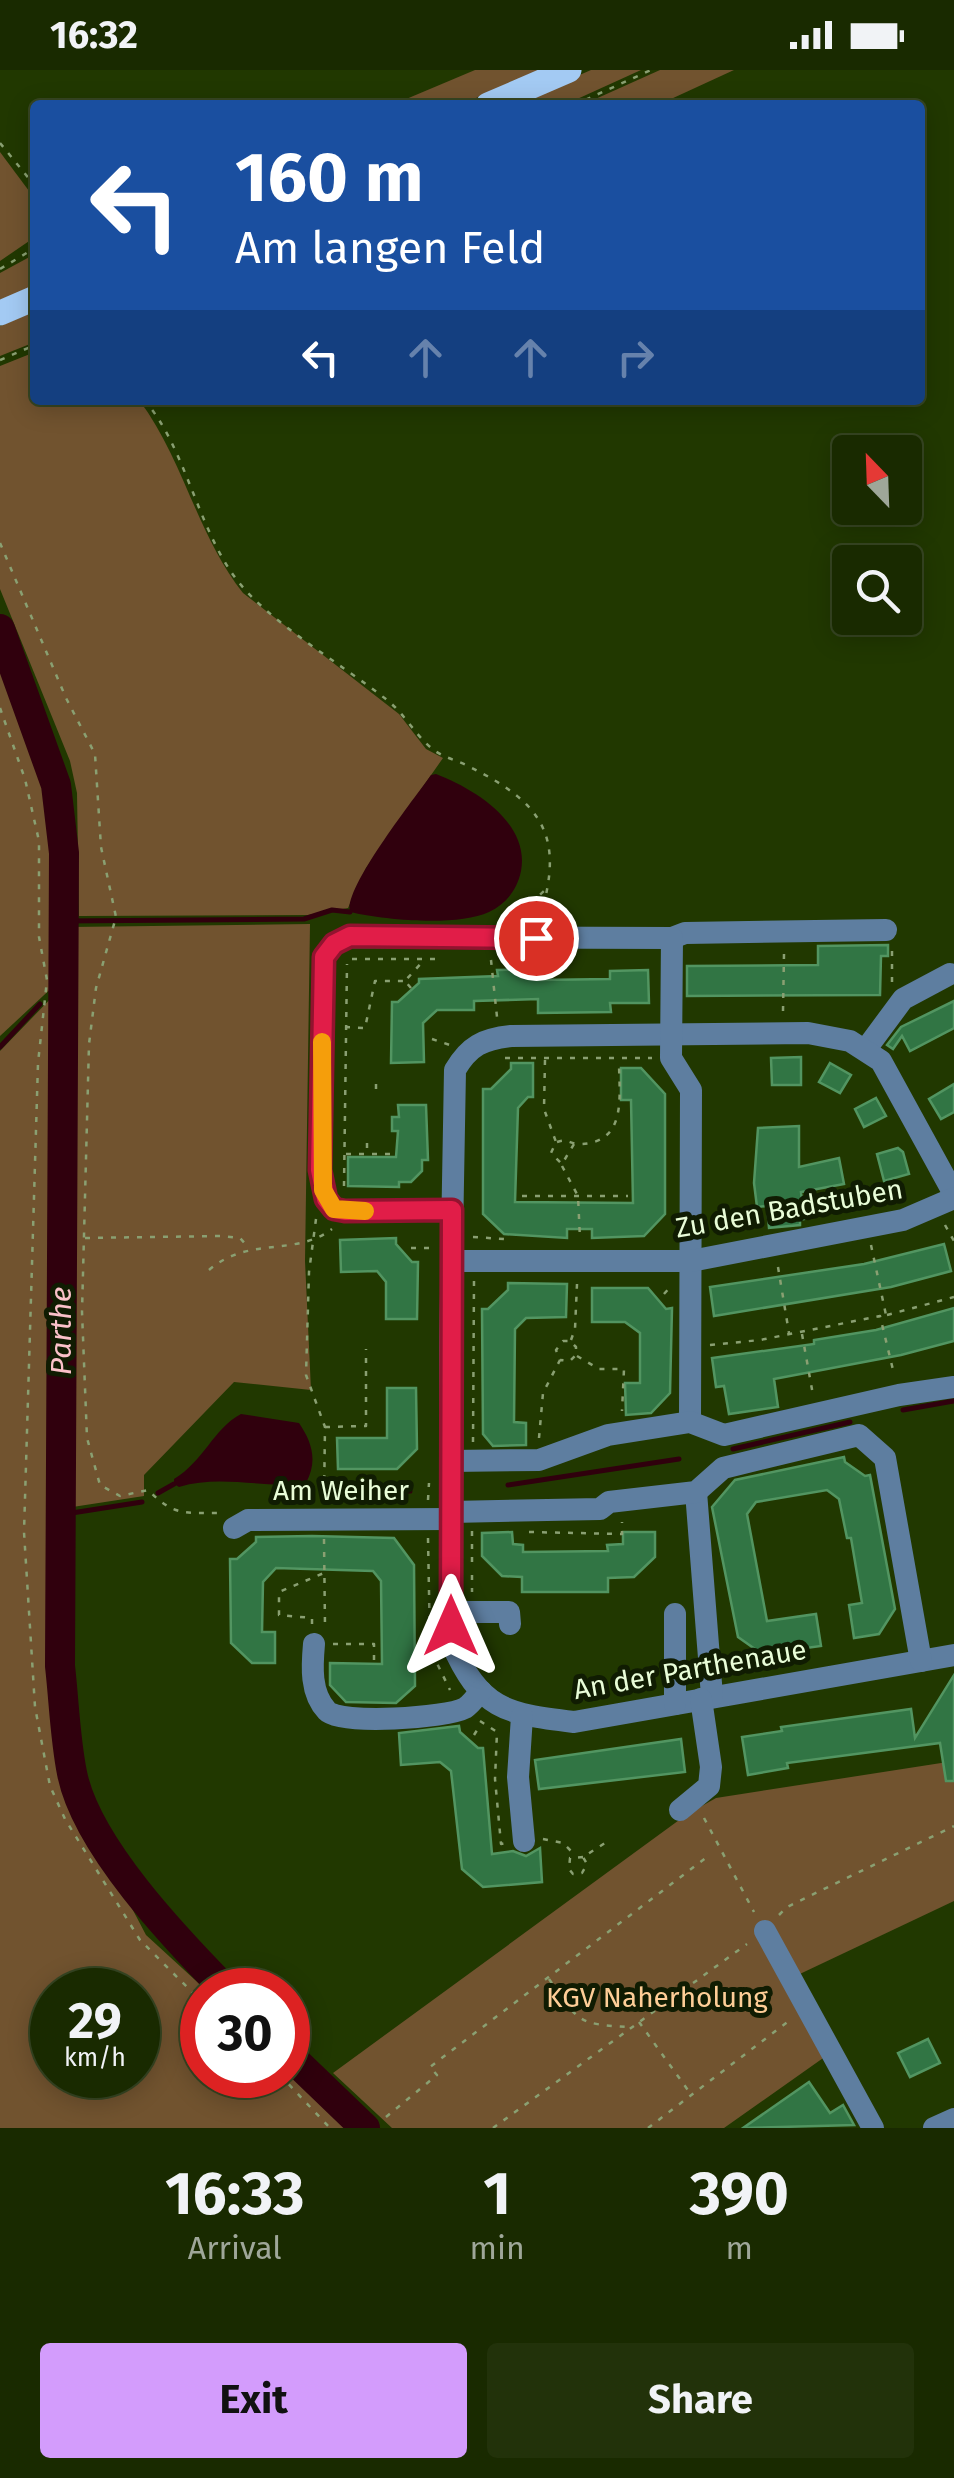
<!DOCTYPE html>
<style>
:root{--surface:#192a00;--page:#22320a;--text:#f1f3f6;--muted:#9fa799;--line:#374622;--accent:#d39cfc}
body{margin:0;font-family:"Fira Sans",sans-serif;background:var(--page);color:var(--text);height:100vh;display:flex;flex-direction:column;font-size:38px;white-space:nowrap}
*{box-sizing:border-box;margin:0}
p{font-size:32px;color:var(--muted)}
.icon{flex:none;width:55px;height:55px;fill:none;stroke:currentColor;stroke-width:2;stroke-linecap:round;stroke-linejoin:round}
.map{position:relative;height:2058px;overflow:hidden}
.sheet{display:flex;flex-direction:column;background:var(--surface);flex:1}
.sheet>*{flex:none}
.top-card{position:absolute;left:30px;top:30px;width:895px;height:305px;border-radius:10px;box-shadow:0 5px 25px #0003,0 0 0 2px var(--line);background:#1a4fa0;color:#fff;overflow:hidden}
.needle{width:65px;rotate:337deg}
.controls{position:absolute;left:832px;top:365px;display:grid;gap:20px}
.controls a{display:grid;place-items:center;width:90px;height:90px;border-radius:10px;background:var(--surface);box-shadow:0 5px 25px #0003,0 0 0 2px var(--line);font-size:50px}
.speed{position:absolute;left:30px;top:1898px;display:flex;gap:20px;font-size:50px;font-weight:700;text-align:center}
.speed>*{display:grid;place-content:center;width:130px;height:130px;border-radius:50%;background:var(--surface);box-shadow:0 5px 25px #0003,0 0 0 2px var(--line);line-height:1}
.speed small{font-size:25px;font-weight:400}
.speed .limit{border:15px solid #d22;background:#fff;color:#111}
.pin{position:absolute;display:grid;place-items:center;width:85px;height:85px;color:#fff;margin:-42px;border:5px solid #fff;border-radius:50%;box-shadow:0 2px 10px #0007}
.me{position:absolute;width:110px;margin:-55px;rotate:0deg;stroke-linejoin:round;filter:drop-shadow(0 0 8px #0008)}
.turn{display:flex;align-items:center;gap:35px;height:210px;padding:0 40px;font-size:45px}
.turn .icon{width:130px;height:130px;stroke-width:2.5}
.turn b{display:block;font-size:70px;line-height:85px}
.lanes{display:flex;align-items:center;height:95px;padding:0 40px;background:#0003;justify-content:center;gap:50px;direction:ltr}
.lanes .off{opacity:.35}
.eta{display:flex;justify-content:space-evenly;align-items:center;height:170px;text-align:center}
.eta b{font-size:60px;font-weight:700;line-height:70px}
.cta{display:flex;gap:20px;margin-top:auto;padding:20px 40px}
.cta a{flex:1;height:115px;border-radius:10px;background:var(--accent);color:#111;font-size:40px;font-weight:700;line-height:115px;text-align:center}
.cta a+a{background:var(--page);color:var(--text)}
.status{display:flex;justify-content:space-between;align-items:center;height:70px;padding:0 50px;background:var(--surface);direction:ltr}
.status svg{height:28px;fill:currentColor}
.map>svg:first-child{display:block}
</style>
<div class="status"><b>16:32</b><svg viewBox="0 0 49 12"><path d="M0 12V9h3v3zM5 12V6h3v6zM10 12V3h3v9zM15 12V0h3v12zM26 1h20v11H26zM47 4h2v5h-2z"/></svg></div>
<div class="map">
<svg width="954" height="2058" viewBox="0 0 954 2058">
<rect width="100%" height="100%" fill="#213800"/>
<g fill="#71532f" fill-rule="evenodd">
<path d="M475,0H540L460,35H392Z"/>
<path d="M591,0H641L564,35H511Z"/>
<path d="M660,0H734L658,35H582Z"/>
<path d="M0,82L35,129V167L0,191Z"/>
<path d="M35,184V216L0,230V203Z"/>
<path d="M35,241V272L0,286V256Z"/>
<path d="M35,282V330H139C183,388 197,465 243,523L399,644L426,679L443,688L366,798L348,838L308,845L79,846L77,723L70,691L0,519V296Z"/>
<path d="M0,577L52,720L57,913L0,966Z"/>
<path d="M310,854L305,1191L311,1320L234,1312L144,1405V1426L66,1438L70,857Z"/>
<path d="M58,921L47,1490L51,1606L71,1714L94,1766L146,1865L206,1920H202V2005H288V1999L346,2058H0V981ZM52,1920H138V2005H52Z"/>
<path d="M954,1691V1831L785,1911L826,1986L724,2058H392L333,2003L686,1745L716,1728Z"/>
</g>
<g fill="#30000d">
<path d="M436,704C475,719 530,753 521,801C517,820 506,834 489,842C457,857 384,850 350,842C343,819 414,729 431,705Z"/>
<path d="M241,1344L299,1353C312,1372 318,1391 306,1413C263,1419 221,1404 179,1417L174,1414V1409C204,1391 213,1359 241,1344Z"/>
</g>
<g fill="none" stroke-linecap="round" stroke-linejoin="round">
<g stroke="#30000d" stroke-width="5">
<path d="M63,851L304,849L332,840L350,842"/>
<path d="M54,918L63,910"/>
<path d="M0,977L40,934"/>
<path d="M903,1340L954,1331"/>
<path d="M733,1379L850,1352"/>
<path d="M508,1415L679,1389"/>
<path d="M158,1423L174,1414"/>
<path d="M357,1423L410,1421"/>
<path d="M59,1445L142,1432"/>
</g>
<g stroke="#30000d" stroke-width="30">
<path d="M0,559L56,715L64,783L60,1596C64,1631 65,1668 72,1703C86,1775 175,1868 226,1920"/>
<path d="M288,1984L365,2058"/>
</g>
</g>
<g fill="#317544" stroke="#529561" stroke-width="2.5">
<path d="M888,875V886H881L880,925L687,926V896L818,895V876Z"/>
<path d="M537,899L538,910L610,909V901L648,900L649,933H610L611,942L538,943V929L474,931V940H437L423,953L424,992L391,993L392,932H398L419,913V909L498,906L497,900Z"/>
<path d="M954,931V958L910,981L902,966L893,979L887,975L901,957Z"/>
<path d="M801,987V1015H772L771,988Z"/>
<path d="M511,993H533V1027H528L518,1038L515,1132L633,1133L631,1030H621V998H641L665,1024V1144L644,1166L592,1168V1159H567V1168L504,1164L483,1144V1019H491L511,999Z"/>
<path d="M830,993L851,1005L840,1023L819,1012Z"/>
<path d="M954,1014V1042L941,1049L929,1029Z"/>
<path d="M876,1028L886,1046L864,1057L855,1039Z"/>
<path d="M398,1035H426L428,1090H422V1101L411,1112H399V1117L348,1116V1087H396L398,1061H392V1047H399Z"/>
<path d="M799,1056V1097L839,1088L844,1114L801,1122L804,1149L800,1150V1155L769,1158L767,1136L757,1137L754,1113L758,1058Z"/>
<path d="M898,1078L903,1082L909,1104L884,1111L877,1084Z"/>
<path d="M396,1168V1174L412,1192H418L417,1249H386V1212L377,1201L341,1202L340,1170Z"/>
<path d="M944,1174L951,1201L891,1217L714,1246L710,1217L864,1194Z"/>
<path d="M508,1213L567,1214L566,1247L526,1248L515,1259L514,1352L526,1353V1375L493,1376L483,1364L482,1239H488L508,1220Z"/>
<path d="M592,1218H648L666,1239L672,1238L670,1323L651,1343L626,1345L625,1313H640V1263L625,1252H592Z"/>
<path d="M954,1238V1271L901,1285L774,1309L778,1337L729,1344L724,1316L716,1317L712,1288L814,1274V1270L876,1260Z"/>
<path d="M387,1318H416L417,1379L397,1399H338L337,1368H387Z"/>
<path d="M844,1387L845,1392L865,1406L870,1405L895,1539L879,1564L854,1568L849,1535L862,1533L851,1468H847L839,1429L827,1420L756,1432L747,1444L767,1551L816,1544L821,1576L762,1584L738,1567L712,1437L735,1410Z"/>
<path d="M512,1462L513,1474L523,1475V1482L608,1481L607,1475L623,1474V1462H655V1487L634,1507L608,1508V1522H522V1507L502,1506L482,1486V1463Z"/>
<path d="M312,1466L394,1468L414,1495L415,1616L396,1633L346,1632L330,1615V1593L382,1594L381,1511L373,1501L276,1498L263,1512L262,1562H275V1593H252L231,1573L230,1489H237L256,1472V1467Z"/>
<path d="M954,1605V1711H946L940,1673L787,1693L788,1698L748,1705L742,1667L782,1661L781,1657L911,1639L915,1668Z"/>
<path d="M459,1656L460,1662L478,1678H483L492,1784L513,1781L526,1786L540,1778L542,1812L483,1817L462,1799L451,1701L440,1692L401,1695L399,1663Z"/>
<path d="M681,1669L685,1702L539,1719L535,1690Z"/>
<path d="M928,1969L940,1993L910,2007L898,1983Z"/>
<path d="M809,2012L830,2043L843,2035L854,2055L743,2058Z"/>
</g>
<g fill="none" stroke-linecap="round" stroke-linejoin="round">
<g stroke="#8aa072" stroke-width="2.5" stroke-dasharray="5 8" stroke-linecap="butt">
<path d="M574,35L651,0"/>
<path d="M0,73L35,116"/>
<path d="M0,199L35,178"/>
<path d="M0,290L35,275"/>
<path d="M144,330C184,374 197,455 234,506C266,551 342,594 387,630C405,644 417,668 434,680C444,688 457,690 468,696C543,733 565,766 540,847"/>
<path d="M0,473L66,628L95,684L101,777L116,847L96,918L89,974L82,1242L87,1368L100,1415L120,1426L148,1420C174,1446 184,1443 220,1443"/>
<path d="M0,638L25,709L39,771V867L47,910L38,993L24,1462L35,1637L50,1716L65,1749L140,1870L202,1932"/>
<path d="M528,846L530,834L544,821"/>
<path d="M892,881V913"/>
<path d="M352,889H439"/>
<path d="M491,890L497,947"/>
<path d="M411,918L405,911L424,890"/>
<path d="M783,941L784,884"/>
<path d="M345,957L365,958L375,911H405"/>
<path d="M432,969L450,975"/>
<path d="M505,988H652"/>
<path d="M545,990L544,1039L556,1072L551,1083L562,1094L574,1074"/>
<path d="M376,1019V1012"/>
<path d="M557,1072C568,1068 569,1074 580,1074C628,1073 619,1025 619,991"/>
<path d="M367,1073V1083"/>
<path d="M346,1084H390"/>
<path d="M562,1096L578,1126L580,1169"/>
<path d="M344,1116L347,894"/>
<path d="M522,1126H628"/>
<path d="M316,1149L309,1202L306,1305L325,1357L324,1431"/>
<path d="M945,1155L954,1171"/>
<path d="M473,1167L504,1169"/>
<path d="M85,1168L220,1166L240,1168L248,1177"/>
<path d="M871,1175L886,1245"/>
<path d="M411,1178H431"/>
<path d="M778,1197L789,1263"/>
<path d="M209,1200C248,1166 295,1187 332,1159"/>
<path d="M664,1224L671,1216"/>
<path d="M887,1245L954,1227"/>
<path d="M802,1264L813,1325"/>
<path d="M571,1270L575,1259L577,1214"/>
<path d="M710,1275L760,1270L880,1246L894,1304"/>
<path d="M577,1286L599,1299H624L622,1341"/>
<path d="M325,1357L366,1356V1279"/>
<path d="M539,1368L543,1323L560,1290L556,1280L563,1271H570L576,1277V1285L570,1291L560,1290"/>
<path d="M473,1372L474,1210"/>
<path d="M428,1430L429,1413"/>
<path d="M529,1462L622,1464V1452"/>
<path d="M428,1468L430,1575"/>
<path d="M324,1469L325,1556"/>
<path d="M472,1492V1460"/>
<path d="M472,1505V1522"/>
<path d="M312,1554V1548L279,1545V1522L324,1503"/>
<path d="M333,1574H374V1591"/>
<path d="M432,1583L450,1620"/>
<path d="M480,1651L497,1662L495,1709L501,1774L506,1773"/>
<path d="M474,1665L481,1654"/>
<path d="M704,1748L754,1842"/>
<path d="M543,1769L563,1773L575,1785"/>
<path d="M583,1787L570,1788L569,1799L573,1804L582,1803L587,1794L583,1787L605,1773"/>
<path d="M779,1845L787,1837L954,1756"/>
<path d="M549,1909C579,1951 575,1954 628,1957"/>
<path d="M639,1952L690,2023"/>
<path d="M280,2005L330,2058"/>
<path d="M386,2047L437,2005L430,1997L707,1787"/>
<path d="M493,2058L747,1874"/>
<path d="M648,2058L790,1950"/>
</g>
<g stroke="#5e7ea0" stroke-width="22">
<path d="M672,868L685,863L886,860"/>
<path d="M866,979L903,929L950,904"/>
<path d="M954,1124L881,991L850,971L808,963L511,966C483,969 469,976 455,1000L450,1280L451,1572C480,1639 505,1644 574,1652L954,1585"/>
<path d="M452,1140L345,1141C324,1137 323,1120 320,1100L324,887L334,874L350,867L672,868L671,988L691,1020L690,1352"/>
<path d="M452,1191H691L903,1150L954,1128"/>
<path d="M450,1391L539,1390L608,1365L690,1352L724,1365L899,1325L954,1317"/>
<path d="M696,1422L712,1626"/>
<path d="M451,1442L600,1439L609,1432L696,1422L723,1398L859,1365L885,1388L921,1591"/>
<path d="M234,1458L248,1450L451,1449"/>
<path d="M451,1542H509L510,1554"/>
<path d="M675,1544V1634"/>
<path d="M314,1574C312,1596 310,1623 327,1641C340,1655 447,1648 465,1638C470,1635 477,1626 481,1621"/>
<path d="M522,1646L518,1707L524,1771"/>
<path d="M680,1740L709,1716L711,1697L701,1629"/>
<path d="M765,1861L873,2058"/>
<path d="M934,2058L954,2049"/>
</g>
<g stroke="#a3caf3" stroke-width="25">
<path d="M488,35L569,0"/>
<path d="M0,243L35,228"/>
</g>
</g>
<g fill="none" stroke-linecap="round" stroke-linejoin="round">
<defs>
<path id="route" d="M451,1556L452,1140L345,1141L334,1139L326,1129L320,1100L324,887L334,874L350,866L536,868"/>
</defs>
<use href="#route" stroke="#92132f" stroke-width="25"/>
<use href="#route" stroke="#e11d48" stroke-width="18"/>
<path stroke="#f59e0b" stroke-width="18" d="M322,972L323,1120L334,1139L365,1141"/>
</g>
<g text-anchor="middle" stroke-width="10" stroke-linejoin="round" paint-order="stroke">
<g font-size="28" fill="#e9fdd8" stroke="#101c02">
<text transform="translate(789 1138) rotate(-10)" y="10">Zu den Badstuben</text>
<text x="341" y="1430">Am Weiher</text>
<text transform="translate(690 1599) rotate(-10)" y="10">An der Parthenaue</text>
</g>
<g font-size="28" fill="#fece97" stroke="#101c02">
<text x="657" y="1937">KGV Naherholung</text>
</g>
<g font-size="30" font-style="italic" fill="#fbc1c9" stroke="#101c02">
<text transform="translate(61 1261) rotate(-90)" y="10">Parthe</text>
</g>
</g>
</svg>
<div class="controls">
<a><svg class="needle" viewBox="-14 -14 28 28"><path d="M0-13l5 13h-10z" fill="#e53935"/><path d="M0 13l5-13h-10z" fill="#9fa799"/></svg></a>
<a><svg class="icon" aria-label="search" viewBox="0 0 24 24"><circle cx="10" cy="10" r="6"/><path d="M15 15l6 6"/></svg></a>
</div>
<div class="speed"><div>29<small>km/h</small></div><div class="limit">30</div></div>
<div class="pin" style="left:536px;top:868px;background:#d93025"><svg class="icon" aria-label="arrive" viewBox="0 0 24 24"><path d="M6 21V4h12l-3 4 3 4H6"/></svg></div>
<svg class="me" style="left:451px;top:1556px" viewBox="-20 -20 40 40"><path d="M0-17L14 15 0 8-14 15z" fill="#e11d48" stroke="#fff" stroke-width="4"/></svg>
<div class="top-card">
<div class="turn"><svg class="icon" aria-label="left" viewBox="0 0 24 24"><path d="M17 20v-9H6M10 6l-5 5 5 5"/></svg><div><b>160 m</b>Am langen Feld</div></div>
<div class="lanes"><svg class="icon" aria-label="left" viewBox="0 0 24 24"><path d="M17 20v-9H6M10 6l-5 5 5 5"/></svg><svg class="icon off" aria-label="ahead" viewBox="0 0 24 24"><path d="M12 20V5M6 11l6-6 6 6"/></svg><svg class="icon off" aria-label="ahead" viewBox="0 0 24 24"><path d="M12 20V5M6 11l6-6 6 6"/></svg><svg class="icon off" aria-label="right" viewBox="0 0 24 24"><path d="M7 20v-9h11M14 6l5 5-5 5"/></svg></div>
</div>
</div>
<section class="sheet">
<div class="eta">
<div><b>16:33</b><p>Arrival</p></div>
<div><b>1</b><p>min</p></div>
<div><b>390</b><p>m</p></div>
</div>
<div class="cta"><a>Exit</a><a>Share</a></div>
</section>
